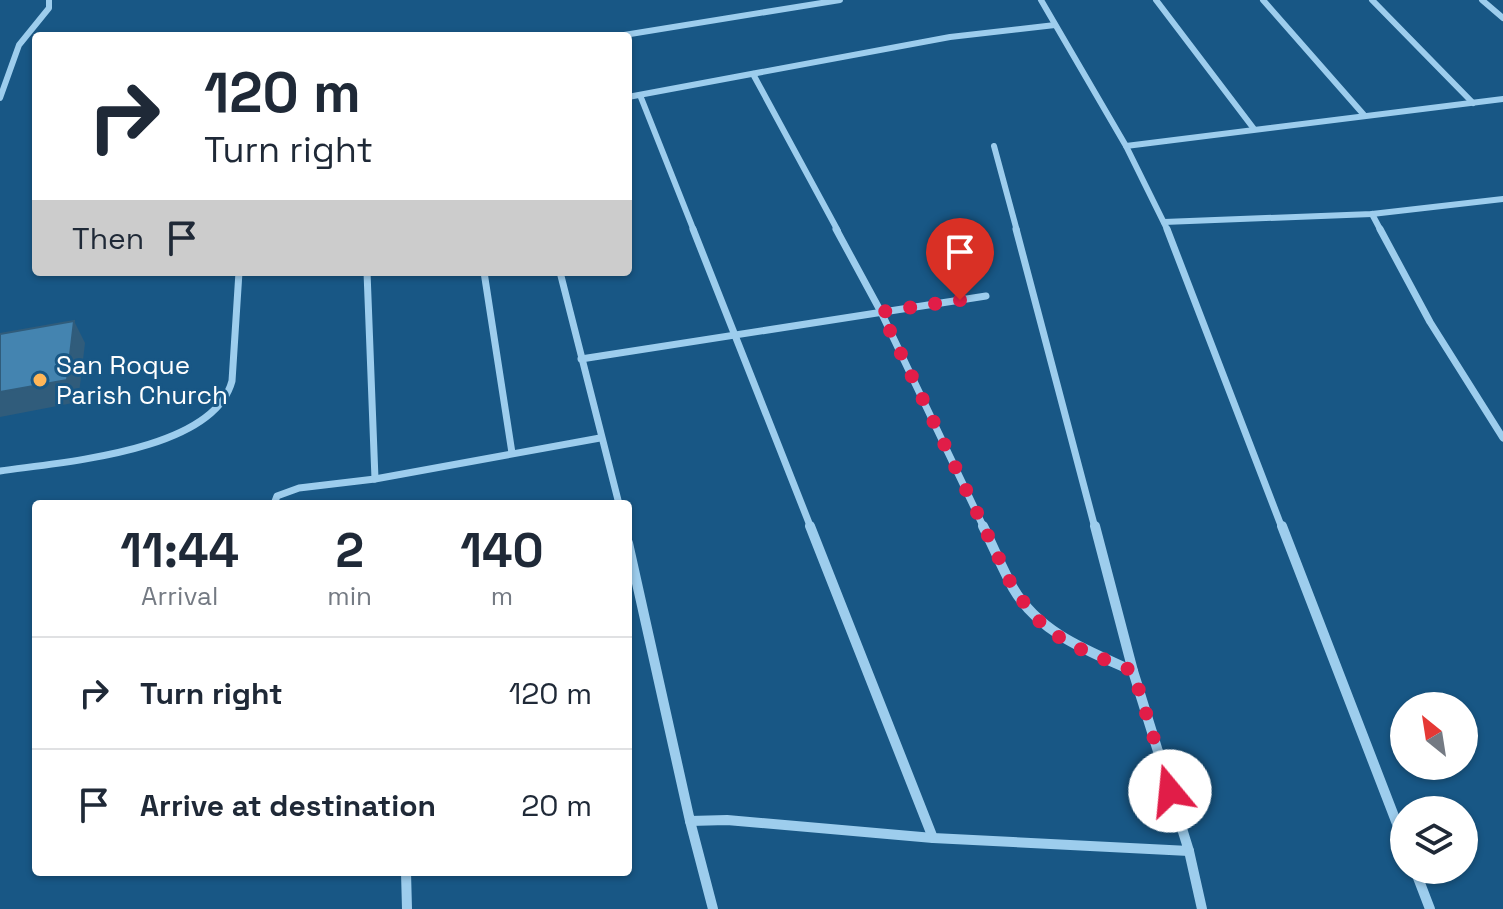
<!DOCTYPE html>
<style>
:root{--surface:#fff;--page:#f2f2f3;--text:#1f2937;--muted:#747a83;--line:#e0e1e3}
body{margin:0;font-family:"Space Grotesk",sans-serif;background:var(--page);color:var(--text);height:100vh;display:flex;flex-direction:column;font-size:30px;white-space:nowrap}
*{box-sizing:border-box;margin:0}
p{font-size:26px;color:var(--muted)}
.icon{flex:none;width:44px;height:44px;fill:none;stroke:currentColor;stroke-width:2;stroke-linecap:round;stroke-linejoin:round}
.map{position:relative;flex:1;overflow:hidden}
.side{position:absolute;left:32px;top:500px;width:600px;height:376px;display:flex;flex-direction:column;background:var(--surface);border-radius:8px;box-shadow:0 2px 6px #0004}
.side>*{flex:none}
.guide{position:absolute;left:32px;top:32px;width:600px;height:244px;border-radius:8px;box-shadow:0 2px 6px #0004;background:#fff;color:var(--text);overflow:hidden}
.needle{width:52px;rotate:330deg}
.buttons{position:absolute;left:1390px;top:692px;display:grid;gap:16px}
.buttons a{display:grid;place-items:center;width:88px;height:88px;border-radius:50%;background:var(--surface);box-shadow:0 2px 6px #0004;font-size:40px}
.pin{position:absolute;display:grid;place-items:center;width:68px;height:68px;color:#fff;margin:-82px -34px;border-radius:50% 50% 50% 0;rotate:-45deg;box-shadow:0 0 8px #0007}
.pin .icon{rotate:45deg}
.me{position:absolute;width:88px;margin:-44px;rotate:343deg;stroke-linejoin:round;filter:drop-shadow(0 0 6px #0008)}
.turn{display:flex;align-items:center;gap:28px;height:168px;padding:0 40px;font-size:36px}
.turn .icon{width:104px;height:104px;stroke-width:2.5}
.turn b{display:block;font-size:56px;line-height:68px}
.then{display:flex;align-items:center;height:76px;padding:0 40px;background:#0003;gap:16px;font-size:30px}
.eta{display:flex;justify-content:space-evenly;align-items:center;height:136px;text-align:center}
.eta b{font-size:48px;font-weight:700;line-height:56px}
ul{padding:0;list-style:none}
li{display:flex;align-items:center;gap:24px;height:112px;padding:0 40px;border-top:2px solid var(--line)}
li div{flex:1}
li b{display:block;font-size:30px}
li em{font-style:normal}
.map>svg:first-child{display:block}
</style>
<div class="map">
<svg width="1503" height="909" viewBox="0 0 1503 909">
<rect width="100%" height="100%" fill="#185785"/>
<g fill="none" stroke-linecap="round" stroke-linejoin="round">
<g stroke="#9dcded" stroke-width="6">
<path d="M1041,0L1126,146L1168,231"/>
<path d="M1156,0L1254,129"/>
<path d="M1263,0L1364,115"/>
<path d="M1372,0L1473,103"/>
<path d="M1482,0L1503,18"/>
<path d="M618,36L840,0"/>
<path d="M753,74L838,231"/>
<path d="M640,95L694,231"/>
<path d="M628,97L950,37L1055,25"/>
<path d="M0,98L19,45L49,8V0"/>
<path d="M994,146L1017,231"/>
<path d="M1126,146L1503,99"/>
<path d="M1372,214L1381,231"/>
<path d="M1164,222L1372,214L1503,199"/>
</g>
<g stroke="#9dcded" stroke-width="7">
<path d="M693,229L811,528"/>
<path d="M836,229L881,312L984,528"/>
<path d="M1016,229L1095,528"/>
<path d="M1167,229L1282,528"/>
<path d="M1380,229L1430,322L1503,438"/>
<path d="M367,272L375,479"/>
<path d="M484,272L512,453"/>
<path d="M560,272L619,504"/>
<path d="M581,359L986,296"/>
<path d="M0,471C61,462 213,452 232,381L239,272"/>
<path d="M274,504L277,496L299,488L375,479L600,438"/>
</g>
<g stroke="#9dcded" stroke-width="10">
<path d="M810,526L933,838"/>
<path d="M983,526C993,546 1002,568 1013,588C1039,633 1088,651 1133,671"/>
<path d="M1282,526L1404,842"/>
<path d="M628,543L690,821L727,820L933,838L1189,851L1133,671L1095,526"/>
<path d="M690,821L713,909"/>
<path d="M1189,851L1202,909"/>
<path d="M1415,870L1430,909"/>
<path d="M406,872L407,909"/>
</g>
</g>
<path fill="#305c7b" d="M74,321L85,343L78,402L0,417V392Z"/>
<path fill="#4484b0" stroke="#305c7b" stroke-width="2" d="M74,321L67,380L0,392V334Z"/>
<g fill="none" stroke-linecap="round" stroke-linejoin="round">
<path stroke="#e11d48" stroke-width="14" stroke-dasharray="0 25.2" d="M960,300L881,312L1014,590C1023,601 1032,614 1042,624C1067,647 1102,658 1133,671L1170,791"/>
</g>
<circle fill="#ffb658" stroke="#185785" stroke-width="3" cx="40" cy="380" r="8"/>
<g text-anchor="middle" stroke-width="6" stroke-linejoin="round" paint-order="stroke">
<g font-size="26" fill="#fff" stroke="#185785" text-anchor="start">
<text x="56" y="374">San Roque<tspan x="56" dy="30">Parish Church</tspan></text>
</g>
</g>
</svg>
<div class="buttons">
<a><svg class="needle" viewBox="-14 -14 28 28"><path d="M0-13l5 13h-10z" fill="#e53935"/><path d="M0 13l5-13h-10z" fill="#747a83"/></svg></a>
<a><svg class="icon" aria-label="layers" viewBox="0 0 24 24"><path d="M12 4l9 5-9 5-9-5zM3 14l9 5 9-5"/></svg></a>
</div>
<div class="pin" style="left:960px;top:300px;background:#d93025"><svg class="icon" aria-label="arrive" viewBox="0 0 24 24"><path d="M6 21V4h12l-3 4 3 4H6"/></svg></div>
<svg class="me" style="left:1170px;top:791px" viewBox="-20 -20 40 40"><circle r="19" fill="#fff"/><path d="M0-13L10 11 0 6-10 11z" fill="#e11d48"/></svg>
<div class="guide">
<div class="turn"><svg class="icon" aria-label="right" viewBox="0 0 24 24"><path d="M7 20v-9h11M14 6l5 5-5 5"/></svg><div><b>120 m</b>Turn right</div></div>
<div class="then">Then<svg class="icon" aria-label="arrive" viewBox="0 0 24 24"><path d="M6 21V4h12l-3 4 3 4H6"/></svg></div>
</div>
<section class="side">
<div class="eta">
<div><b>11:44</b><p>Arrival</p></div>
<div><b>2</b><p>min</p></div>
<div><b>140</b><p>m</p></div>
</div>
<ul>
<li><svg class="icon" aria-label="right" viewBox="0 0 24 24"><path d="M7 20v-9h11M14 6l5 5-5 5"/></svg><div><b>Turn right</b></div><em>120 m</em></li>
<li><svg class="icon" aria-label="arrive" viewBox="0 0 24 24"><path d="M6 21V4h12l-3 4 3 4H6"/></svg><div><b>Arrive at destination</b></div><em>20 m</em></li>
</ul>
</section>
</div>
